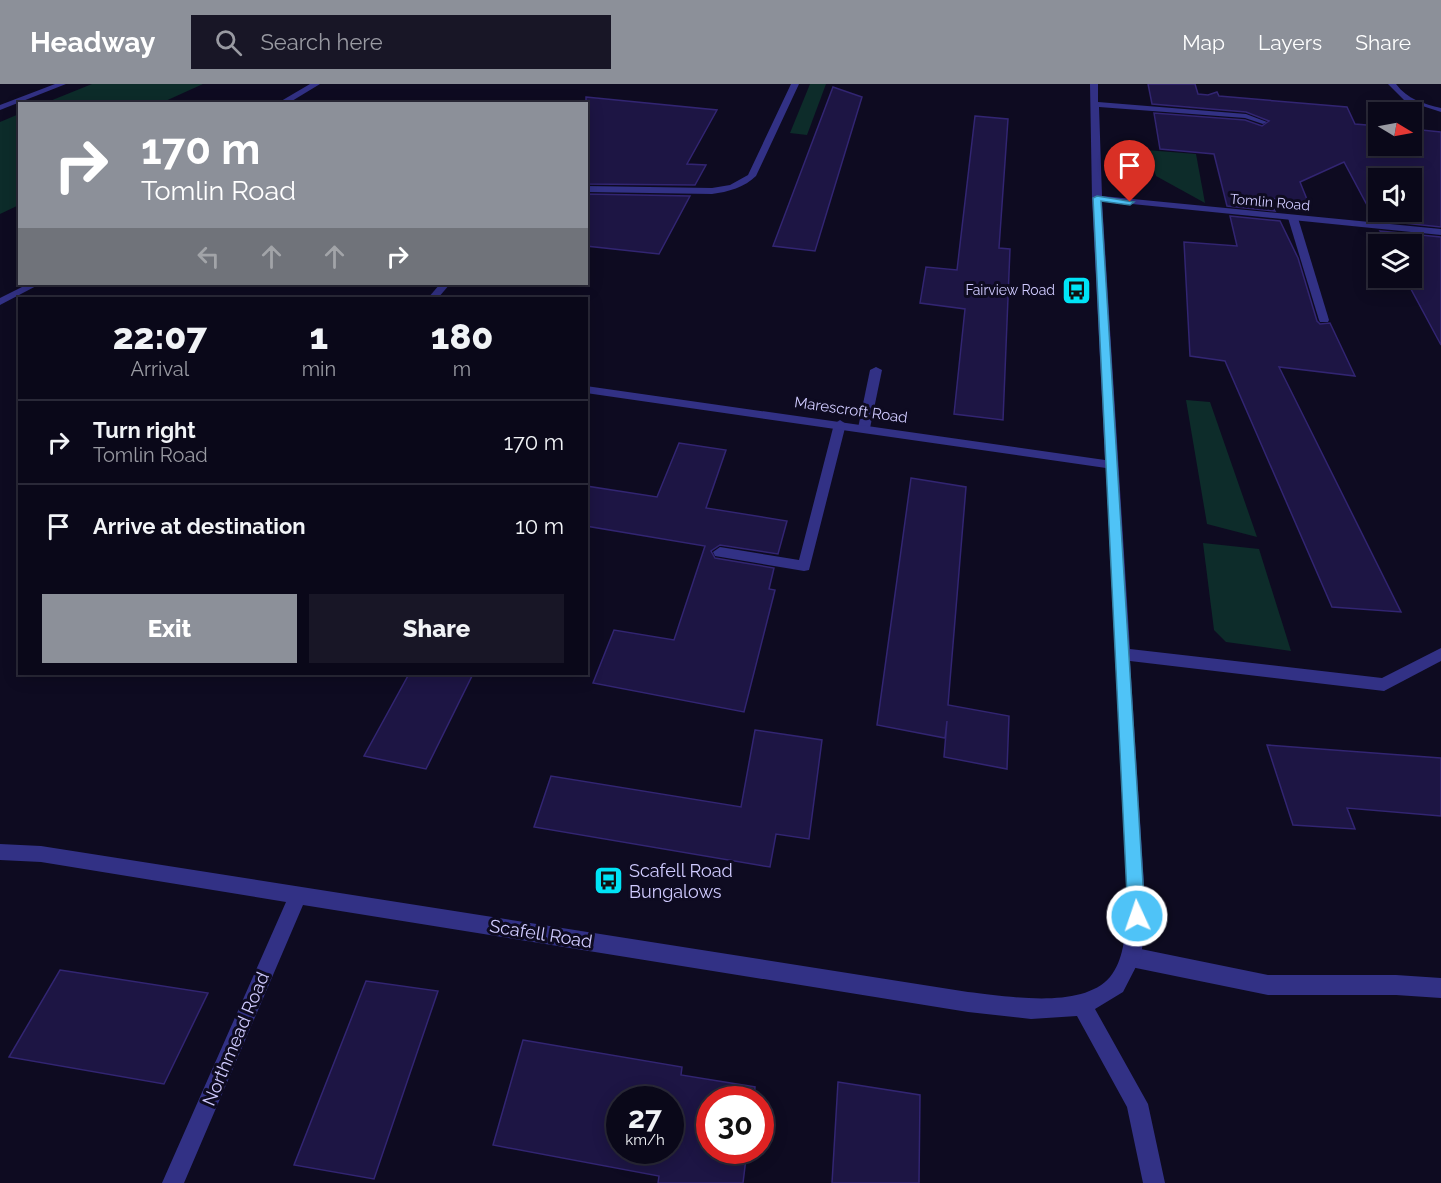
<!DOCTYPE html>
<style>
:root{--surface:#0a0819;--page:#181626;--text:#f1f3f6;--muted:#999aa2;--line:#2a2938;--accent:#8c9099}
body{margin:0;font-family:Raleway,sans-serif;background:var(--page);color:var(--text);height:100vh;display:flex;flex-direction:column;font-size:22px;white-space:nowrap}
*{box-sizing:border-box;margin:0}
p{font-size:20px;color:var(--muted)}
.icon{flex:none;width:33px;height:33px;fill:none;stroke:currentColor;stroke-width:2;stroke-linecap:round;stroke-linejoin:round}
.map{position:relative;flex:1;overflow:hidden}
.panel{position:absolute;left:18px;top:213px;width:570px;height:378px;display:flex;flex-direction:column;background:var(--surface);border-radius:0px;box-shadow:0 3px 15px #0003,0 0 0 2px var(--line)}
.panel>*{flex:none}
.guide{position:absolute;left:18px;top:18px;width:570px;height:183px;border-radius:0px;box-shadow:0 3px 15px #0003,0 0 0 2px var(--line);background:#8c9099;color:#fff;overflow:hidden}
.needle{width:39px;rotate:100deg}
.tools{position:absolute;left:1368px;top:18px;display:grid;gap:12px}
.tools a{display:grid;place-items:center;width:54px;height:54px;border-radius:0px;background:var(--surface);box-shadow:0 3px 15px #0003,0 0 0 2px var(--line);font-size:30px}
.speed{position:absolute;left:606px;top:1002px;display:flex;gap:12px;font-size:30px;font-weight:700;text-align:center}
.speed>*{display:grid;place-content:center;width:78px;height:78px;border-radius:50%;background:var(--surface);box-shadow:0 3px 15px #0003,0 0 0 2px var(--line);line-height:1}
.speed small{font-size:15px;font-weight:400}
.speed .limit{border:9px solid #d22;background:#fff;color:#111}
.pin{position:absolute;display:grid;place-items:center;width:51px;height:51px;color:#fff;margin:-62px -26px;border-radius:50% 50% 50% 0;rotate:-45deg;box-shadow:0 0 6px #0007}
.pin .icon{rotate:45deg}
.me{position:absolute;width:66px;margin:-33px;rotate:357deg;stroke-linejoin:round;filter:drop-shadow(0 0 4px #0008)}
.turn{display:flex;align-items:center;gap:21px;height:126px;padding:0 24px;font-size:27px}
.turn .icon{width:78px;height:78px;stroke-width:2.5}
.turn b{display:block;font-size:42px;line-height:51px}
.lanes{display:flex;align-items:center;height:57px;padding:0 24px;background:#0003;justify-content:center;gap:30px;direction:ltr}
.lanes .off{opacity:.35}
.eta{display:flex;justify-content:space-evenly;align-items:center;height:102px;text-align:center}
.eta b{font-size:36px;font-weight:800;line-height:42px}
.cta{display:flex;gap:12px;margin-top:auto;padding:12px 24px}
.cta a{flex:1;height:69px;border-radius:0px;background:var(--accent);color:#fff;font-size:24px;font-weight:800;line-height:69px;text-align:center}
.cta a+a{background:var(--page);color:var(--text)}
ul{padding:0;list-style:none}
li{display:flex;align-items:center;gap:18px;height:84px;padding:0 24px;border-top:2px solid var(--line)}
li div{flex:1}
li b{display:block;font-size:22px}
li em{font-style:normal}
header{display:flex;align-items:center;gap:36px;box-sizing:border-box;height:84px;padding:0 30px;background:var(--accent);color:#fff}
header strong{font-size:28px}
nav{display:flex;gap:33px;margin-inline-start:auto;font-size:21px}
.search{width:420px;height:54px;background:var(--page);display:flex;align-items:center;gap:15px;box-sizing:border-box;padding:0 21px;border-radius:0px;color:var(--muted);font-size:22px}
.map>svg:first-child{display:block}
</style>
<header>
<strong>Headway</strong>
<div class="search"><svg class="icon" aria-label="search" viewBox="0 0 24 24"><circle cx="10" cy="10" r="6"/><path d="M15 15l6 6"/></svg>Search here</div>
<nav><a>Map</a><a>Layers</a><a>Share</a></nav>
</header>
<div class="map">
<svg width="1441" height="1099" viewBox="0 0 1441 1099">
<rect width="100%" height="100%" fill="#0e0b21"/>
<g fill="#0d2c2a">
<path d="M92,0H203L161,19H45Z"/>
<path d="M810,0H826L807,51L790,49Z"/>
<path d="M19,30V121L0,130V38Z"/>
<path d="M1146,66L1196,70L1205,119L1156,92Z"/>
<path d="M1186,316L1210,318L1257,453L1207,440Z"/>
<path d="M1203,459L1259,465L1291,567L1226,558L1214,546Z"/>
</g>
<g fill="#1d1544" stroke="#322572" stroke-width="1.5" fill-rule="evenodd">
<path d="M1148,0H1195L1198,10L1208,11L1217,8L1219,12L1347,23L1355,40L1378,42V62H1412V45L1441,48V143L1375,136L1344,78L1300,98L1308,118L1268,114L1275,127L1227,122L1214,70L1160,65L1154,29L1245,36L1262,42L1269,37L1246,28L1152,20ZM1378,94H1412V128H1378Z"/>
<path d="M833,3L862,13L815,167L773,162Z"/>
<path d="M586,13L717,26L687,80L706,81L695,101L586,100Z"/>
<path d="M975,32L1008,35L999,164L1010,165L1003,336L954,330L965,225L920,219L926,183L957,186Z"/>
<path d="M586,110L690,112L659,170L586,162Z"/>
<path d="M1230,132L1280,137L1298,174L1317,237L1320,240L1330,239L1355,292L1279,283L1401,528L1332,523L1225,277L1190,272L1184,158L1237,162Z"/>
<path d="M1380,147L1441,153V261L1405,194H1412V160H1388Z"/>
<path d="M679,359L726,366L706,424L787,437L778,470L720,461L711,467L715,474L774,484L769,505L775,506L744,628L593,599L614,546L674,556L705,462L586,442V402L657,413Z"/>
<path d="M911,394L966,403L948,621L1009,632L1007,685L944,673L947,637L945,654L877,641Z"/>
<path d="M409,590H473L426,685L364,672Z"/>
<path d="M755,646L822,656L809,755L776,750L770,783L534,743L551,692L741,723Z"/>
<path d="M1267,661L1441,674V732L1347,724L1355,745L1293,741Z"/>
<path d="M60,886L208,909L164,1000L9,973Z"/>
<path d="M366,897L438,907L374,1095L294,1081Z"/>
<path d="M523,956L682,983L681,991L755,1003L754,1016H710V1066H747L743,1099H658L659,1092L493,1061ZM620,1016H670V1066H620Z"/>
<path d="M838,998L920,1011L919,1099H832Z"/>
</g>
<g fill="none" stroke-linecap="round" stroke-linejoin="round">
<g fill="#323185" fill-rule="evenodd">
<path d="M55,0H66L0,26V21Z"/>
<path d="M1293,131L1298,134L1329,236L1328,238H1320L1319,236L1288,134Z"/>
<path d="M876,283L882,286L870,344L864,348L858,344L870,286Z"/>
<path d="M840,336L846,340L809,486L804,487L715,472L713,468L720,463L799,476L834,340Z"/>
<path d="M1131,863L1268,891H1396L1441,894V914L1396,911H1268L1131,883L1124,880L1121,873L1124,866Z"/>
</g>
<g fill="#323185" fill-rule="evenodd">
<path d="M310,0H320L287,20H276Z"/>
<path d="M791,0H799L756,92C745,103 728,108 712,110L586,108V102L712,104L730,101L748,91Z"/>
<path d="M1090,0H1098V18L1246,30L1267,38L1263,40L1245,34L1099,23L1102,112L1441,145V151L1102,117L1130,565L1382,594L1441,564V577L1384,607L1130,577L1146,832L1141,873L1123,908L1095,925L1148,1020L1165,1099H1143L1127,1023L1077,932L1031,935L968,928L303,821L184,1099H162L286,818L41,778L0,776V760L41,762L968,908C1006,912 1082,926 1110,893C1124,876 1124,853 1128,832L1106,384L586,309V302L1105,376L1092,114Z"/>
<path d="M1388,0H1396C1407,15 1424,20 1441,24V28L1404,16Z"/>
<path d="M28,200H40L0,221V214Z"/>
<path d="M440,200H450L438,214H428Z"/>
</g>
</g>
<path fill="#4fc3f7" stroke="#337fa1" stroke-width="1.5" d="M1097,112L1134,118L1130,121L1101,117L1145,832L1143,838L1137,840L1131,838L1128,832L1093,114Z"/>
<defs>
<symbol id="bus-square" viewBox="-11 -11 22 22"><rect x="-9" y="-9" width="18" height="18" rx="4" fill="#00e4f6" stroke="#0e0b21"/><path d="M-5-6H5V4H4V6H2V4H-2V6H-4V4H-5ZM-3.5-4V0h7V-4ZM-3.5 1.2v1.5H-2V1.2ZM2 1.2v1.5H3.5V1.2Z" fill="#111"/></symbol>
</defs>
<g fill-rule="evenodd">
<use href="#bus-square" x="1060" y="190" width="33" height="33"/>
<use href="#bus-square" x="592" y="780" width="33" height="33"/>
</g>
<g text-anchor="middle" stroke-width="6" stroke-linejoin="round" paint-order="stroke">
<g font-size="14" fill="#d0cbff" stroke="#0e0b21">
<text transform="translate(1270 118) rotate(5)" y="5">Tomlin Road</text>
</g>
<g font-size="14" fill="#d0cbff" stroke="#0e0b21" text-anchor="end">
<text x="1055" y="211">Fairview Road</text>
</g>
<g font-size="15" fill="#d0cbff" stroke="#0e0b21">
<text transform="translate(851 326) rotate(8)" y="5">Marescroft Road</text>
</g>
<g font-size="18" fill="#d0cbff" stroke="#0e0b21" text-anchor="start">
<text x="629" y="793">Scafell Road<tspan x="629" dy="21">Bungalows</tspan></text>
</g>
<g font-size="18" fill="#d0cbff" stroke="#0e0b21">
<text transform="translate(541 850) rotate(9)" y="6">Scafell Road</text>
<text transform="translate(236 955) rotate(-67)" y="6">Northmead Road</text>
</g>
</g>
</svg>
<div class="tools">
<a><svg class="needle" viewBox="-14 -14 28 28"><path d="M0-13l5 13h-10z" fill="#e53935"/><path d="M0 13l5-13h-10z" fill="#999aa2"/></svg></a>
<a><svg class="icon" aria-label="sound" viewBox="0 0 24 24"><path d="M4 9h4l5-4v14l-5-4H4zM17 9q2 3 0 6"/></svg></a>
<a><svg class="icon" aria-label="layers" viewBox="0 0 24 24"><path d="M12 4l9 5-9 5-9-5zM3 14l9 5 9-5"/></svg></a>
</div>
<div class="speed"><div>27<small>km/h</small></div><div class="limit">30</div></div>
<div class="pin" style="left:1130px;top:118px;background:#d93025"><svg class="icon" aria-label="arrive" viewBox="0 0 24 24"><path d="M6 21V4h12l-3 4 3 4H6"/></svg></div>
<svg class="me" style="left:1137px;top:832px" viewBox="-20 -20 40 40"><circle r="17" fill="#4fc3f7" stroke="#fff" stroke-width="3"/><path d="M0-11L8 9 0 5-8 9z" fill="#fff"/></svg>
<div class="guide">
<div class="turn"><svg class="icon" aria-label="right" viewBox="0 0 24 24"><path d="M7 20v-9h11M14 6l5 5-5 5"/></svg><div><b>170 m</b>Tomlin Road</div></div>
<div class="lanes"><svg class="icon off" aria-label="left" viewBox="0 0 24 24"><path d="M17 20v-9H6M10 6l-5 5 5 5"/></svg><svg class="icon off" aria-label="ahead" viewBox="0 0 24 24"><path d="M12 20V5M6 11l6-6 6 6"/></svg><svg class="icon off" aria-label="ahead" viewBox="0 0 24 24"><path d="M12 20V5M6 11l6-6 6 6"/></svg><svg class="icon" aria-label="right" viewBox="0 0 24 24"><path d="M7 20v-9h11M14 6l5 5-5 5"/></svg></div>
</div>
<section class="panel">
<div class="eta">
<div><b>22:07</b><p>Arrival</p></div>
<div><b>1</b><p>min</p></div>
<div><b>180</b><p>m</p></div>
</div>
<ul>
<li><svg class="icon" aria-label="right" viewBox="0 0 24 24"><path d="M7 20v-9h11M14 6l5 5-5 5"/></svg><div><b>Turn right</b><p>Tomlin Road</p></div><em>170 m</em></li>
<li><svg class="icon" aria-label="arrive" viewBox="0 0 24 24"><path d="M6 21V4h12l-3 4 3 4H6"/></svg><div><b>Arrive at destination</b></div><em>10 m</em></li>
</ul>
<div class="cta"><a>Exit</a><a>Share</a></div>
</section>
</div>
